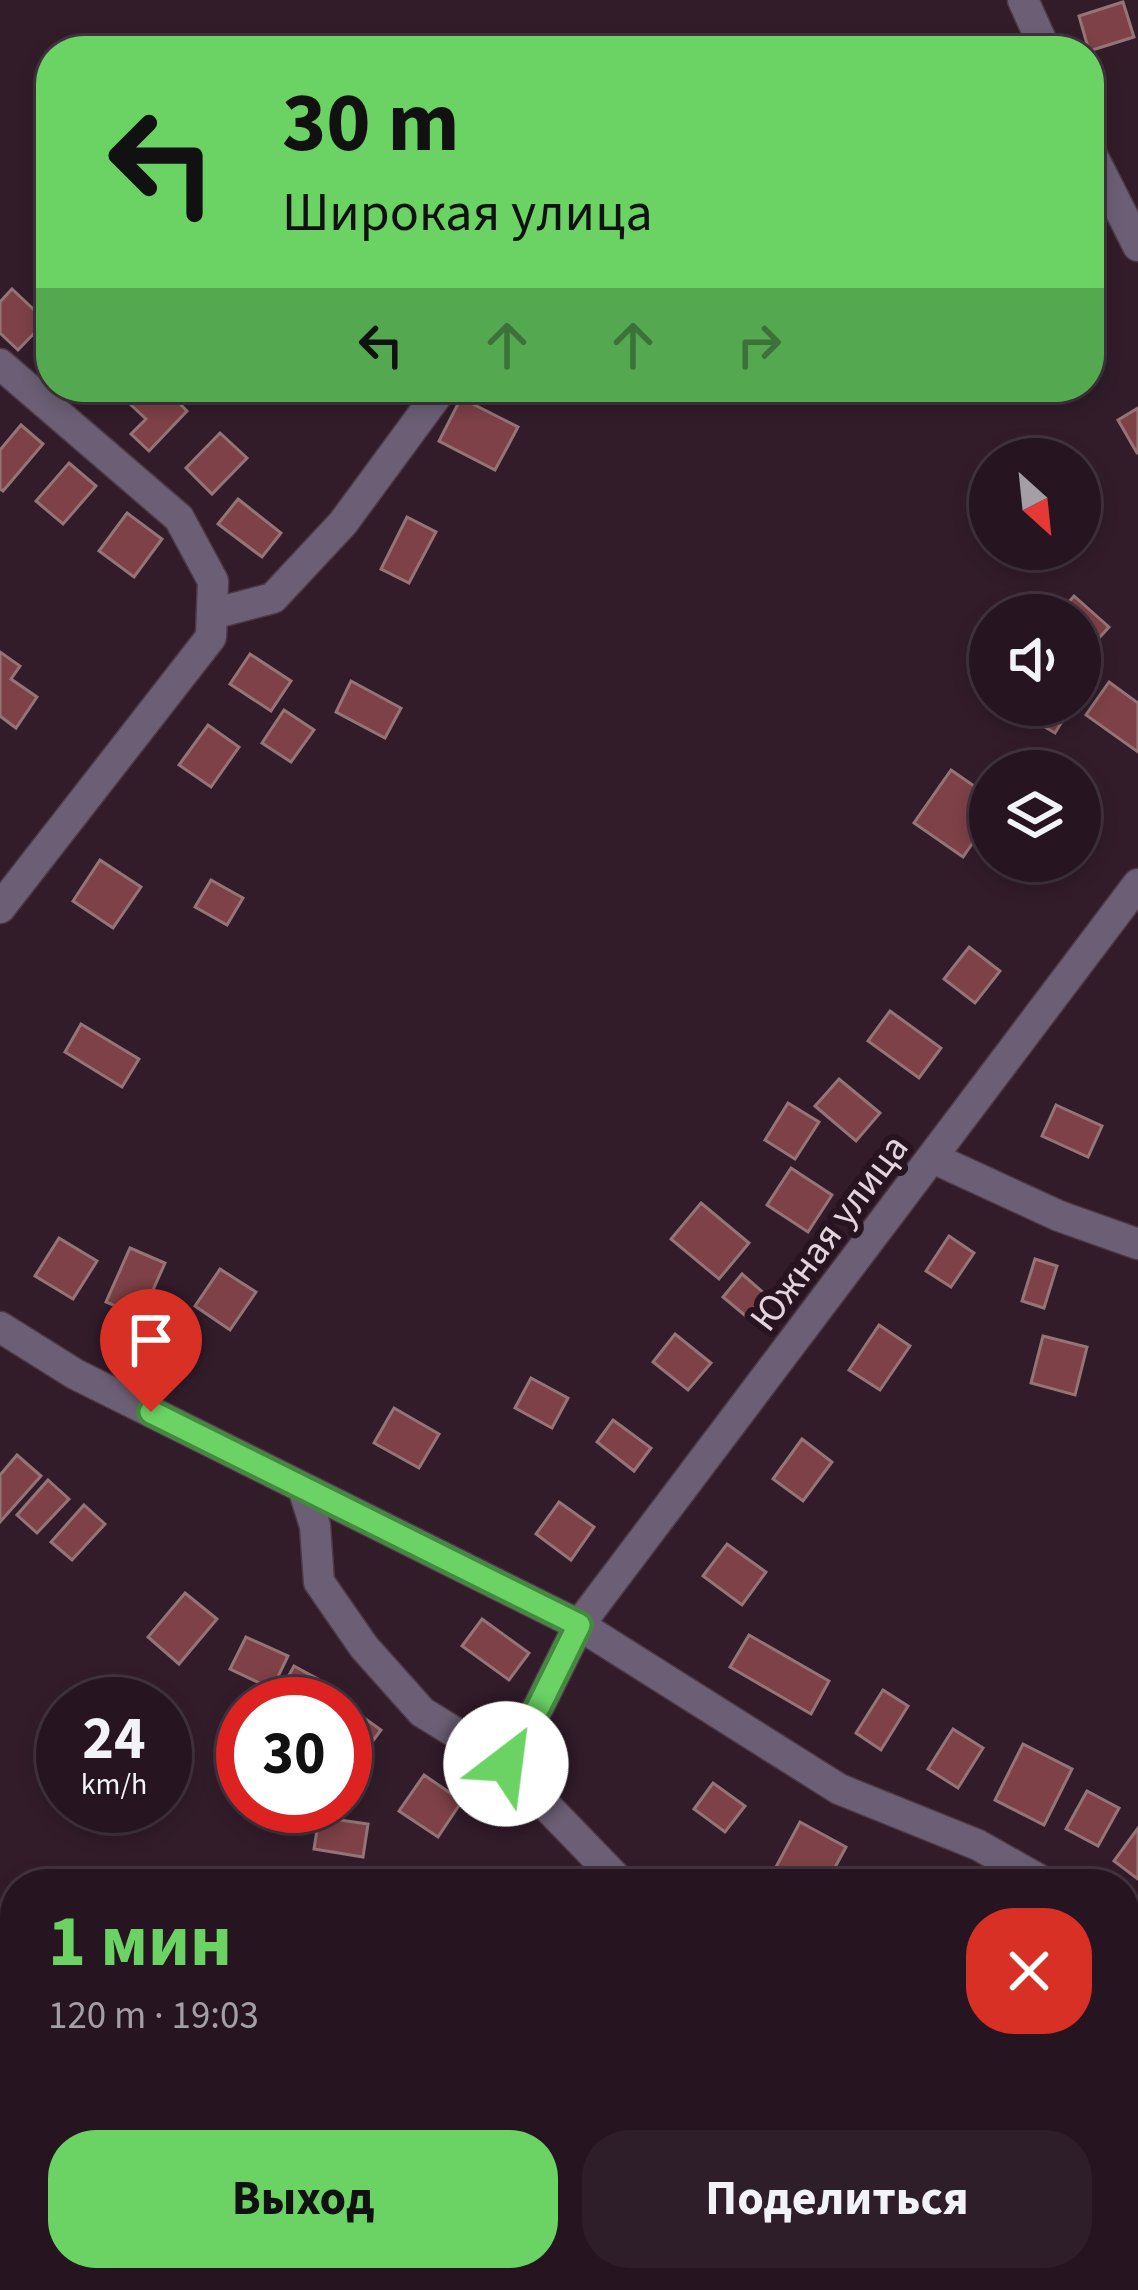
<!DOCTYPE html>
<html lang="ru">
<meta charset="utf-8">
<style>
:root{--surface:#261520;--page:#2e1e29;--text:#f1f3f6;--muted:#a49fa5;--line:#42343e;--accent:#6ad364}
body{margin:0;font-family:"Source Sans 3",sans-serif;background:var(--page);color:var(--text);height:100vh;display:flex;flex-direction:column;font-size:45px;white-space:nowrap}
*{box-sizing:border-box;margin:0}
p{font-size:39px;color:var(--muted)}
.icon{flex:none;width:66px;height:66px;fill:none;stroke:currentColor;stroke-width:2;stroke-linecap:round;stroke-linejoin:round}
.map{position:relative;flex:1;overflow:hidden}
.panel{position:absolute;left:0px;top:1869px;width:1140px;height:423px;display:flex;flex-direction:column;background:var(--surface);border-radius:48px 48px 0 0;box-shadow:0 6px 18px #0003,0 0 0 3px var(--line)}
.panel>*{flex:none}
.top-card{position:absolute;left:36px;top:36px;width:1068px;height:366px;border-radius:48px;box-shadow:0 6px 18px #0003,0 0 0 3px var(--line);background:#6ad364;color:#111;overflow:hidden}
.needle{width:78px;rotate:153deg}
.fabs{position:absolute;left:969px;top:438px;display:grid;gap:24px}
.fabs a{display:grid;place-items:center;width:132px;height:132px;border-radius:50%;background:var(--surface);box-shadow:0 6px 18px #0003,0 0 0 3px var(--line);font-size:60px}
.speed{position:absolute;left:36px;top:1677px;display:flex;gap:24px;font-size:60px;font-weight:700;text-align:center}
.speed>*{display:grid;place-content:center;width:156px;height:156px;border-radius:50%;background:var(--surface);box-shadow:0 6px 18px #0003,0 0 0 3px var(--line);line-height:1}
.speed small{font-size:30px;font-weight:400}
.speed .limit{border:18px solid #d22;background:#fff;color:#111}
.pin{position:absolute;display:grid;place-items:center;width:102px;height:102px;color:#fff;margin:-123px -51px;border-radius:50% 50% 50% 0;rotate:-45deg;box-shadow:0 0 12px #0007}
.pin .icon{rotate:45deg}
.me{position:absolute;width:132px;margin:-66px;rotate:30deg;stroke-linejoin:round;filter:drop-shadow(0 0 9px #0008)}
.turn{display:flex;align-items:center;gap:42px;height:252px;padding:0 48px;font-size:54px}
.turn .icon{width:156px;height:156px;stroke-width:2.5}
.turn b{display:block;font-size:84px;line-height:102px}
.lanes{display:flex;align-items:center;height:114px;padding:0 48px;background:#0003;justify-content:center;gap:60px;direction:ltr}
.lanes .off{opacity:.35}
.round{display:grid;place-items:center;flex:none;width:126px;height:126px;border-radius:48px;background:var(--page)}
.summary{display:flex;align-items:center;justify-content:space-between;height:204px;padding:0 48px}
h1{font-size:72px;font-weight:700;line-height:90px;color:var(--accent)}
.action{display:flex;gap:24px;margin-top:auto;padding:24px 48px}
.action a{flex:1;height:138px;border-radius:48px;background:var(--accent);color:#111;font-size:48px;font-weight:700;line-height:138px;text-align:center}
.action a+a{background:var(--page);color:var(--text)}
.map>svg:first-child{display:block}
</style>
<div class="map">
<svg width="1138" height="2290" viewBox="0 0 1138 2290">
<rect width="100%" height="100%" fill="#321c2a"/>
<g fill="#7d4147" stroke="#957476" stroke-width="3">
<path d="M1123,2L1134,37L1089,51L1079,16Z"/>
<path d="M12,289L46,321L18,350L0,333V302Z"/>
<path d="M144,387H163L187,411L149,451L131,434L146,419L129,403Z"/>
<path d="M461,398L518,427L495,470L439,441Z"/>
<path d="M1138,408V453H1137L1118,420Z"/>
<path d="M21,425L43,444L3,491L0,489V450Z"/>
<path d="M220,433L247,458L212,494L186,468Z"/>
<path d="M69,463L96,486L63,524L36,501Z"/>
<path d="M238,499L281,533L262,557L218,524Z"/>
<path d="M127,513L162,539L134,577L99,551Z"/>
<path d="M407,517L436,532L409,583L381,569Z"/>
<path d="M1074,596L1109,627L1088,650L1080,642V615H1057Z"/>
<path d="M0,652L20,666L11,679L37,697L16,728L0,716Z"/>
<path d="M250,654L291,681L271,711L230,684Z"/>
<path d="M351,681L401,708L385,738L336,712Z"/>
<path d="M1109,682L1138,703V752L1086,715Z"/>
<path d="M1022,705H1072L1055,733L1018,711Z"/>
<path d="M284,710L314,730L291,762L262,743Z"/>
<path d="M208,725L239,747L211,787L179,765Z"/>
<path d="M1038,750L1071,771H1025Z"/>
<path d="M951,770L990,797V818L963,857L914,823Z"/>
<path d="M100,860L141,887L113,928L73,901Z"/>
<path d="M211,880L243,898L227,925L195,907Z"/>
<path d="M969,947L1000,971L975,1003L944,979Z"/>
<path d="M890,1011L941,1048L919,1078L868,1041Z"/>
<path d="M81,1024L139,1059L122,1087L65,1052Z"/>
<path d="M839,1079L880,1113L856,1141L815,1106Z"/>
<path d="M788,1103L819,1122L795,1159L765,1140Z"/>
<path d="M1056,1105L1102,1126L1088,1157L1042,1136Z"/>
<path d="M791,1168L832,1195L808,1232L767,1205Z"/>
<path d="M701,1203L749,1243L719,1279L671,1239Z"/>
<path d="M949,1236L974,1253L951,1287L926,1271Z"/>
<path d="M59,1238L97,1261L73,1299L35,1276Z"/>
<path d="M130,1248L165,1263L141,1317L106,1302Z"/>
<path d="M1035,1259L1057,1266L1044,1308L1022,1301Z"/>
<path d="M220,1269L256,1292L230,1330L195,1306Z"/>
<path d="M742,1274L765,1294L747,1317L723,1297Z"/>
<path d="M879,1325L910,1346L880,1390L849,1370Z"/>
<path d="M675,1334L711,1363L688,1390L653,1362Z"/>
<path d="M1043,1336L1087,1347L1075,1395L1031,1383Z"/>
<path d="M531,1378L568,1398L552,1428L515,1408Z"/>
<path d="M394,1408L439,1434L419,1468L374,1443Z"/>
<path d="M613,1420L651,1448L634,1471L597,1442Z"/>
<path d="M802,1439L832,1462L803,1501L773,1479Z"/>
<path d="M17,1455L41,1476L0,1522V1475Z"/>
<path d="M48,1480L69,1499L37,1533L17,1515Z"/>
<path d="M559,1502L594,1527L571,1560L536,1534Z"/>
<path d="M84,1505L105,1524L72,1560L51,1542Z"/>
<path d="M727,1544L766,1572L742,1605L703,1576Z"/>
<path d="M185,1593L217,1619L179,1664L148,1637Z"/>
<path d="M482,1619L529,1653L509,1680L462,1646Z"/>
<path d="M749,1635L829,1681L811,1714L730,1667Z"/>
<path d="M246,1637L288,1656L272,1689L230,1669Z"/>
<path d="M294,1666L318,1679L303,1704H273Z"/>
<path d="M883,1690L908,1706L881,1750L856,1733Z"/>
<path d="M349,1707L381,1730L345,1778V1712Z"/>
<path d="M953,1729L983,1748L958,1788L928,1769Z"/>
<path d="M1023,1744L1072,1769L1044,1825L995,1800Z"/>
<path d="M424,1775L462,1801L438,1837L399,1811Z"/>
<path d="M713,1783L745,1806L725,1832L694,1809Z"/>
<path d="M1087,1791L1119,1808L1098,1846L1066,1829Z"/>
<path d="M319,1817L368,1824L363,1857L314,1849Z"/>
<path d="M800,1822L846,1847L826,1884H778L769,1880Z"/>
<path d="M1138,1828V1879L1114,1861Z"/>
<path d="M1127,2181L1138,2189L1136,2235L1125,2227Z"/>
<path d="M929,2277H952L962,2287L959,2290H916Z"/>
</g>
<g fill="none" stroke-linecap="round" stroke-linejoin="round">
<defs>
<g id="service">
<path d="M0,2101L15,2091"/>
<path d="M779,2290L785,2277"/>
</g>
<g id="minor">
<path d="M1023,0L1046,51"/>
<path d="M1089,149L1138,246"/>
<path d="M0,364L179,518L213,581L211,637L0,908"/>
<path d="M212,614L273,598L343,523L443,387"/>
<path d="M933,1158L1059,1216L1138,1244"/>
<path d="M0,1327L75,1374L579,1625L839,1789L978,1845L1047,1884"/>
<path d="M303,1488L315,1526L319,1582L364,1647L422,1712L506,1764"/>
<path d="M622,1884L506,1764L539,1706L579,1625L1138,884"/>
<path d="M1125,1928L1138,1935"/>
<path d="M1057,2277L1073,2290"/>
</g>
</defs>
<use href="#service" stroke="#4e3946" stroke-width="20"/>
<use href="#minor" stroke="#4e3946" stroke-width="33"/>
<use href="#service" stroke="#6c5f75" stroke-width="16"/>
<use href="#minor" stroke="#6c5f75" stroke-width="30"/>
</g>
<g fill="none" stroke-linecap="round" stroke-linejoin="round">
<defs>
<path id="route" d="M151,1412L579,1625L539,1706L506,1764"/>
</defs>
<use href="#route" stroke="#458941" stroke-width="30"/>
<use href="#route" stroke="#6ad364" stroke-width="21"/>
</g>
<g text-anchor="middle" stroke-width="12" stroke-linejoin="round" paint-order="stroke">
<g font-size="39" fill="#e3d4dc" stroke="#281320">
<text transform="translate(828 1232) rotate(-53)" y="14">Южная улица</text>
</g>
</g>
</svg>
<div class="fabs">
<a><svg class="needle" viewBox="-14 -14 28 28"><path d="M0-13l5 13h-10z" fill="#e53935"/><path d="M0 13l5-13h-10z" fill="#a49fa5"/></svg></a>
<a><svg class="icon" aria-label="sound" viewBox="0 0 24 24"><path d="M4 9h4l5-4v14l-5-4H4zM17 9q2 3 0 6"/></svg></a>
<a><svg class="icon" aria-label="layers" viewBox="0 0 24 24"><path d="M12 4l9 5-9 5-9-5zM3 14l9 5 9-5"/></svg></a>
</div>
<div class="speed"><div>24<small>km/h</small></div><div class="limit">30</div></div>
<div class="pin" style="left:151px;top:1412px;background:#d93025"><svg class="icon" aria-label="arrive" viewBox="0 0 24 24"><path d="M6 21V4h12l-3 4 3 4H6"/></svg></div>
<svg class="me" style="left:506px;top:1764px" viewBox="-20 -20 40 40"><circle r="19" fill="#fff"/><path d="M0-13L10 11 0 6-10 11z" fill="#6ad364"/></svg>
<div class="top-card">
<div class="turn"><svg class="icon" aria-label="left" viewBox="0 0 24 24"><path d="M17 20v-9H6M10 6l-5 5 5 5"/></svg><div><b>30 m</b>Широкая улица</div></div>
<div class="lanes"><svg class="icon" aria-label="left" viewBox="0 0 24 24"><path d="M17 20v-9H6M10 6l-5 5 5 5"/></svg><svg class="icon off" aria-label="ahead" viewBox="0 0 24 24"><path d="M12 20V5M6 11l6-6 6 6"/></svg><svg class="icon off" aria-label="ahead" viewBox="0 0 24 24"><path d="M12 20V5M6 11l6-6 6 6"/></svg><svg class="icon off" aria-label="right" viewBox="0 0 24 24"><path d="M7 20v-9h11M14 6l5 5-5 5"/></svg></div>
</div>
<section class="panel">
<div class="summary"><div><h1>1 мин</h1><p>120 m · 19:03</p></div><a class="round" style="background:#d93025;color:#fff"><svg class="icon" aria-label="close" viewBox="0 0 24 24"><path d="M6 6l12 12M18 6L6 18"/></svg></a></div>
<div class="action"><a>Выход</a><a>Поделиться</a></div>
</section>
</div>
